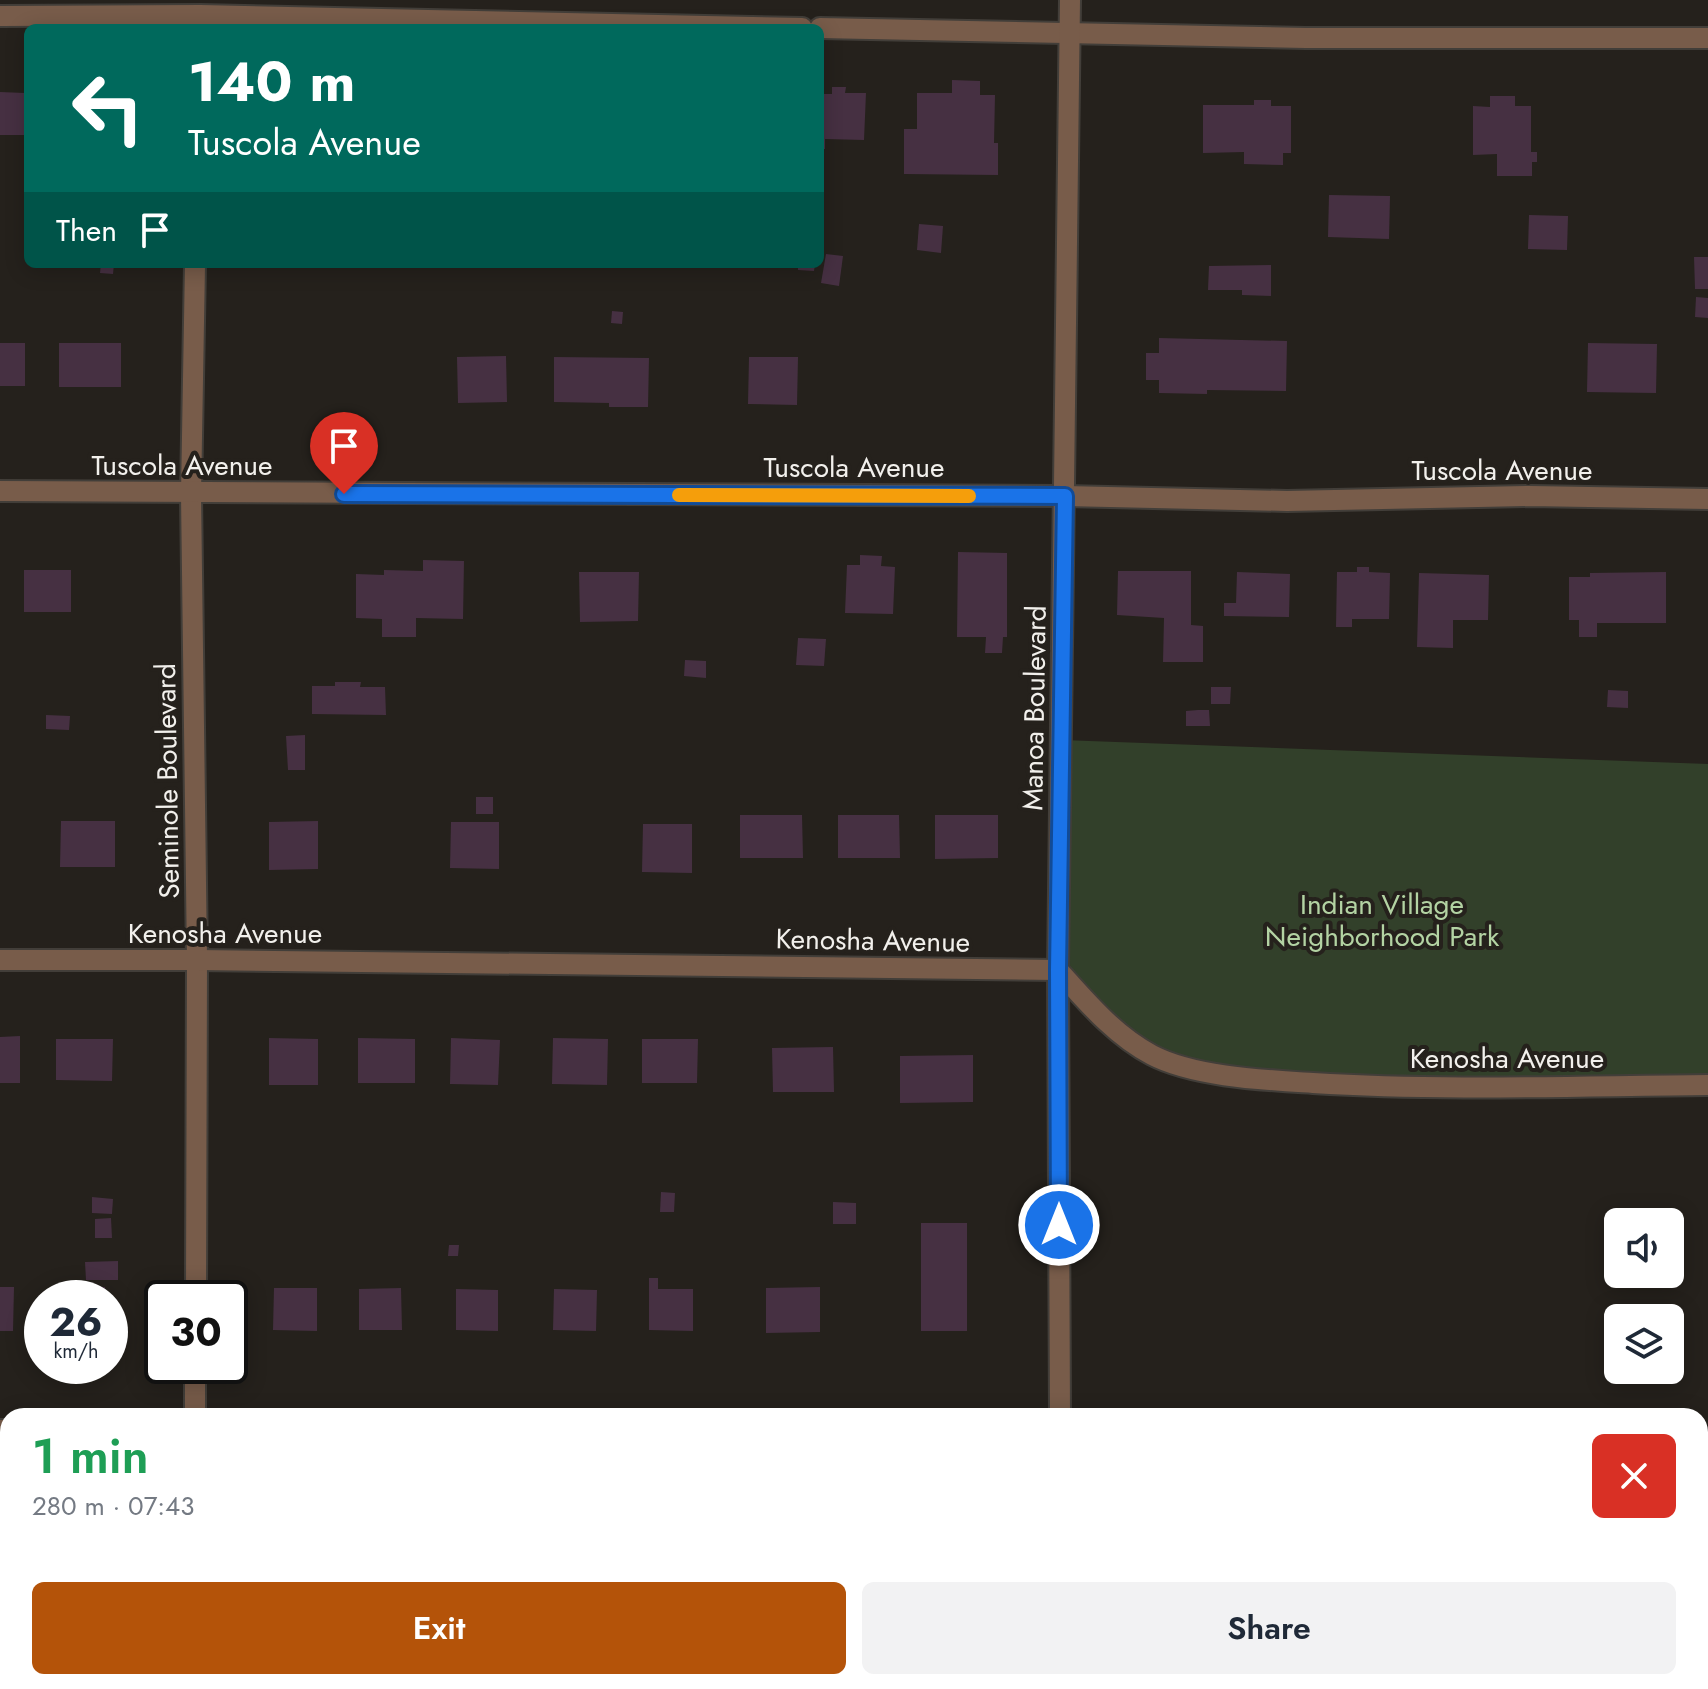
<!DOCTYPE html>
<meta charset="utf-8">
<style>
:root{--surface:#fff;--page:#f2f2f3;--text:#1f2937;--muted:#747a83;--accent:#b45309}
body{margin:0;font-family:Jost,sans-serif;background:var(--page);color:var(--text);height:100vh;display:flex;flex-direction:column;font-size:30px;white-space:nowrap}
*{box-sizing:border-box;margin:0}
p{font-size:26px;color:var(--muted)}
.icon{flex:none;width:44px;height:44px;fill:none;stroke:currentColor;stroke-width:2;stroke-linecap:round;stroke-linejoin:round}
.map{position:relative;flex:1;overflow:hidden}
.panel{position:absolute;left:0px;top:1408px;width:1708px;height:282px;display:flex;flex-direction:column;background:var(--surface);border-radius:24px 24px 0 0;box-shadow:0 4px 20px #0003}
.panel>*{flex:none}
.guide{position:absolute;left:24px;top:24px;width:800px;height:244px;border-radius:12px;box-shadow:0 4px 20px #0003;background:#00695c;color:#fff;overflow:hidden}
.buttons{position:absolute;left:1604px;top:1208px;display:grid;gap:16px}
.buttons a{display:grid;place-items:center;width:80px;height:80px;border-radius:12px;background:var(--surface);box-shadow:0 4px 20px #0003;font-size:40px}
.speed{position:absolute;left:24px;top:1280px;display:flex;gap:16px;font-size:40px;font-weight:700;text-align:center}
.speed>*{display:grid;place-content:center;width:104px;height:104px;border-radius:50%;background:var(--surface);box-shadow:0 4px 20px #0003;line-height:1}
.speed small{font-size:20px;font-weight:400}
.speed .limit{border:4px solid #111;border-radius:12px;background:#fff;color:#111}
.pin{position:absolute;display:grid;place-items:center;width:68px;height:68px;color:#fff;margin:-82px -34px;border-radius:50% 50% 50% 0;rotate:-45deg;box-shadow:0 0 8px #0007}
.pin .icon{rotate:45deg}
.me{position:absolute;width:88px;margin:-44px;rotate:0deg;stroke-linejoin:round;filter:drop-shadow(0 0 6px #0008)}
.turn{display:flex;align-items:center;gap:28px;height:168px;padding:0 32px;font-size:36px}
.turn .icon{width:104px;height:104px;stroke-width:2.5}
.turn b{display:block;font-size:56px;line-height:68px}
.then{display:flex;align-items:center;height:76px;padding:0 32px;background:#0003;gap:16px;font-size:30px}
.round{display:grid;place-items:center;flex:none;width:84px;height:84px;border-radius:12px;background:var(--page)}
.overview{display:flex;align-items:center;justify-content:space-between;height:136px;padding:0 32px}
h1{font-size:48px;font-weight:600;line-height:60px;color:#1e9e55}
.action{display:flex;gap:16px;margin-top:auto;padding:16px 32px}
.action a{flex:1;height:92px;border-radius:12px;background:var(--accent);color:#fff;font-size:32px;font-weight:600;line-height:92px;text-align:center}
.action a+a{background:var(--page);color:var(--text)}
.map>svg:first-child{display:block}
</style>
<div class="map">
<svg width="1708" height="1689" viewBox="0 0 1708 1689">
<rect width="100%" height="100%" fill="#25211c"/>
<path fill="#32402a" d="M1062,740L1708,764V1085L1373,1087L1153,1055L1058,970Z"/>
<g fill="#463042">
<path d="M952,80L980,81V95H995L994,143H998V175L904,174V129H917V93H952Z"/>
<path d="M832,87H846L845,93H866L864,140L825,139V149H820V94H832Z"/>
<path d="M0,92L25,93V135H0Z"/>
<path d="M1490,96H1515V106H1531V152H1537V162H1532V176H1497V154L1473,155V106L1490,107Z"/>
<path d="M1254,100H1271V106H1291V153H1283V165L1244,164V152L1203,153V105H1254Z"/>
<path d="M1329,195L1390,196L1389,239L1328,237Z"/>
<path d="M1529,215L1568,216L1567,250L1528,249Z"/>
<path d="M919,224L943,226L941,253L917,250Z"/>
<path d="M826,254L843,256L839,286L821,283Z"/>
<path d="M1694,257H1708V289H1695Z"/>
<path d="M101,264H114L113,274L100,273Z"/>
<path d="M798,264H815L814,271L798,270Z"/>
<path d="M1271,265V296L1242,295V290H1208L1209,266Z"/>
<path d="M1696,297L1708,298V318L1695,317Z"/>
<path d="M612,311L623,312L622,324L611,323Z"/>
<path d="M1159,338L1287,341L1286,391L1207,390V394L1159,393V380H1146V353H1159Z"/>
<rect x="0" y="343" width="25" height="43"/>
<rect x="59" y="343" width="62" height="44"/>
<path d="M1588,343L1657,344L1656,393L1587,392Z"/>
<path d="M506,356L507,402L458,403L457,357Z"/>
<path d="M554,357L649,358L648,407H609V403L554,402Z"/>
<path d="M749,357H798L797,405L748,404Z"/>
<path d="M958,552L1007,553V637H1003L1002,653H985L986,637H957Z"/>
<path d="M860,555L882,556L881,566L895,567L893,614L845,613L847,565H860Z"/>
<path d="M423,560L464,561L463,619L416,618V637H382V619L356,618V574L384,575V570L423,571Z"/>
<path d="M1357,567H1369V572L1390,573L1389,619H1352V627H1336L1337,572H1357Z"/>
<rect x="24" y="570" width="47" height="42"/>
<path d="M1118,571H1191V625L1203,626V662H1163L1164,618L1117,615Z"/>
<path d="M579,572H639L638,621L580,622Z"/>
<path d="M1237,572L1290,574L1289,617L1224,616V603H1236Z"/>
<path d="M1666,572V623H1597V637H1579V620H1569V577H1590V573Z"/>
<path d="M1419,573L1489,575L1488,620H1453V648L1417,647Z"/>
<path d="M798,638L826,639L824,666L796,665Z"/>
<path d="M685,660L706,661V678L684,676Z"/>
<path d="M335,682H361L360,687H385L386,715L312,714V686H335Z"/>
<path d="M1211,687H1231L1230,704H1211Z"/>
<path d="M1608,690L1628,691V708L1607,707Z"/>
<path d="M1198,710H1209L1210,726H1186V711Z"/>
<path d="M46,715L70,716L69,730L46,729Z"/>
<path d="M305,735V770H288L286,736Z"/>
<rect x="476" y="797" width="17" height="17"/>
<path d="M740,815H802L803,858H740Z"/>
<path d="M838,815H899L900,858H838Z"/>
<path d="M935,815H998V858L935,859Z"/>
<path d="M61,821H115V867H60Z"/>
<path d="M318,821V869L269,870V822Z"/>
<path d="M451,822H499V869L450,868Z"/>
<path d="M643,824H692V873L642,872Z"/>
<path d="M20,1036V1083H0V1037Z"/>
<path d="M269,1038L318,1039V1085H269Z"/>
<path d="M358,1038L415,1039V1083H358Z"/>
<path d="M451,1038L500,1040L498,1085L450,1084Z"/>
<path d="M553,1038L608,1039L607,1085L552,1084Z"/>
<path d="M56,1039H113L112,1081L56,1080Z"/>
<path d="M642,1039H698L697,1083H642Z"/>
<path d="M833,1047L834,1092H773L772,1048Z"/>
<path d="M973,1055V1102L900,1103V1056Z"/>
<path d="M661,1192L675,1193L674,1212H660Z"/>
<path d="M92,1197L113,1199L112,1214L92,1213Z"/>
<path d="M833,1202L856,1203V1224H833Z"/>
<path d="M111,1218L112,1238H95V1219Z"/>
<rect x="921" y="1223" width="46" height="108"/>
<path d="M449,1245H459L458,1256H448Z"/>
<path d="M118,1261V1280H86L85,1262Z"/>
<path d="M649,1278H658V1289H693V1331L649,1330Z"/>
<path d="M56,1286L105,1287V1298H56Z"/>
<path d="M0,1287H14L13,1331H0Z"/>
<path d="M820,1287V1332L766,1333V1288Z"/>
<path d="M274,1288H317V1331L273,1330Z"/>
<path d="M401,1288L402,1330H359V1289Z"/>
<path d="M456,1289L498,1290V1331L456,1330Z"/>
<path d="M554,1289L597,1290L596,1331L553,1330Z"/>
<rect x="0" y="1506" width="8" height="45"/>
<rect x="915" y="1682" width="47" height="7"/>
<path d="M1671,1682H1692L1693,1689H1671Z"/>
</g>
<g fill="none" stroke-linecap="round" stroke-linejoin="round">
<defs>
<g id="street">
<path d="M0,16L200,15L802,28"/>
<path d="M820,28L1306,38H1708"/>
<path d="M195,264L191,494L197,960L196,1298"/>
<path d="M0,491L1065,496L1287,501L1530,496L1708,499"/>
<path d="M0,960H197L1058,970C1086,1001 1114,1035 1152,1055C1194,1077 1266,1080 1313,1083C1444,1091 1577,1086 1708,1085"/>
<path d="M195,1416V1366"/>
<path d="M1060,1416L1058,970L1070,0"/>
<path d="M0,1430H8"/>
<path d="M192,1689V1682"/>
<path d="M1058,1689V1682"/>
</g>
</defs>
<use href="#street" stroke="#423e39" stroke-width="24"/>
<use href="#street" stroke="#785c4a" stroke-width="20"/>
</g>
<g fill="none" stroke-linecap="round" stroke-linejoin="round">
<defs>
<path id="route" d="M344,494L1065,496L1058,970L1059,1225"/>
</defs>
<use href="#route" stroke="#114b97" stroke-width="20"/>
<use href="#route" stroke="#1a73e8" stroke-width="14"/>
<path stroke="#f59e0b" stroke-width="14" d="M679,495L969,496"/>
</g>
<g text-anchor="middle" stroke-width="8" stroke-linejoin="round" paint-order="stroke">
<g font-size="28" fill="#f2f0ec" stroke="#25211c">
<text x="182" y="475">Tuscola Avenue</text>
<text x="854" y="477">Tuscola Avenue</text>
<text x="1502" y="480">Tuscola Avenue</text>
<text transform="translate(1034 708) rotate(-89)" y="10">Manoa Boulevard</text>
<text transform="translate(167 781) rotate(-91)" y="10">Seminole Boulevard</text>
<text x="225" y="943">Kenosha Avenue</text>
<text transform="translate(873 940) rotate(1)" y="10">Kenosha Avenue</text>
<text x="1507" y="1068">Kenosha Avenue</text>
</g>
<g font-size="28" fill="#b3d3a3" stroke="#25211c">
<text x="1382" y="914">Indian Village<tspan x="1382" dy="32">Neighborhood Park</tspan></text>
</g>
</g>
</svg>
<div class="buttons">
<a><svg class="icon" aria-label="sound" viewBox="0 0 24 24"><path d="M4 9h4l5-4v14l-5-4H4zM17 9q2 3 0 6"/></svg></a>
<a><svg class="icon" aria-label="layers" viewBox="0 0 24 24"><path d="M12 4l9 5-9 5-9-5zM3 14l9 5 9-5"/></svg></a>
</div>
<div class="speed"><div>26<small>km/h</small></div><div class="limit">30</div></div>
<div class="pin" style="left:344px;top:494px;background:#d93025"><svg class="icon" aria-label="arrive" viewBox="0 0 24 24"><path d="M6 21V4h12l-3 4 3 4H6"/></svg></div>
<svg class="me" style="left:1059px;top:1225px" viewBox="-20 -20 40 40"><circle r="17" fill="#1a73e8" stroke="#fff" stroke-width="3"/><path d="M0-11L8 9 0 5-8 9z" fill="#fff"/></svg>
<div class="guide">
<div class="turn"><svg class="icon" aria-label="left" viewBox="0 0 24 24"><path d="M17 20v-9H6M10 6l-5 5 5 5"/></svg><div><b>140 m</b>Tuscola Avenue</div></div>
<div class="then">Then<svg class="icon" aria-label="arrive" viewBox="0 0 24 24"><path d="M6 21V4h12l-3 4 3 4H6"/></svg></div>
</div>
<section class="panel">
<div class="overview"><div><h1>1 min</h1><p>280 m · 07:43</p></div><a class="round" style="background:#d93025;color:#fff"><svg class="icon" aria-label="close" viewBox="0 0 24 24"><path d="M6 6l12 12M18 6L6 18"/></svg></a></div>
<div class="action"><a>Exit</a><a>Share</a></div>
</section>
</div>
